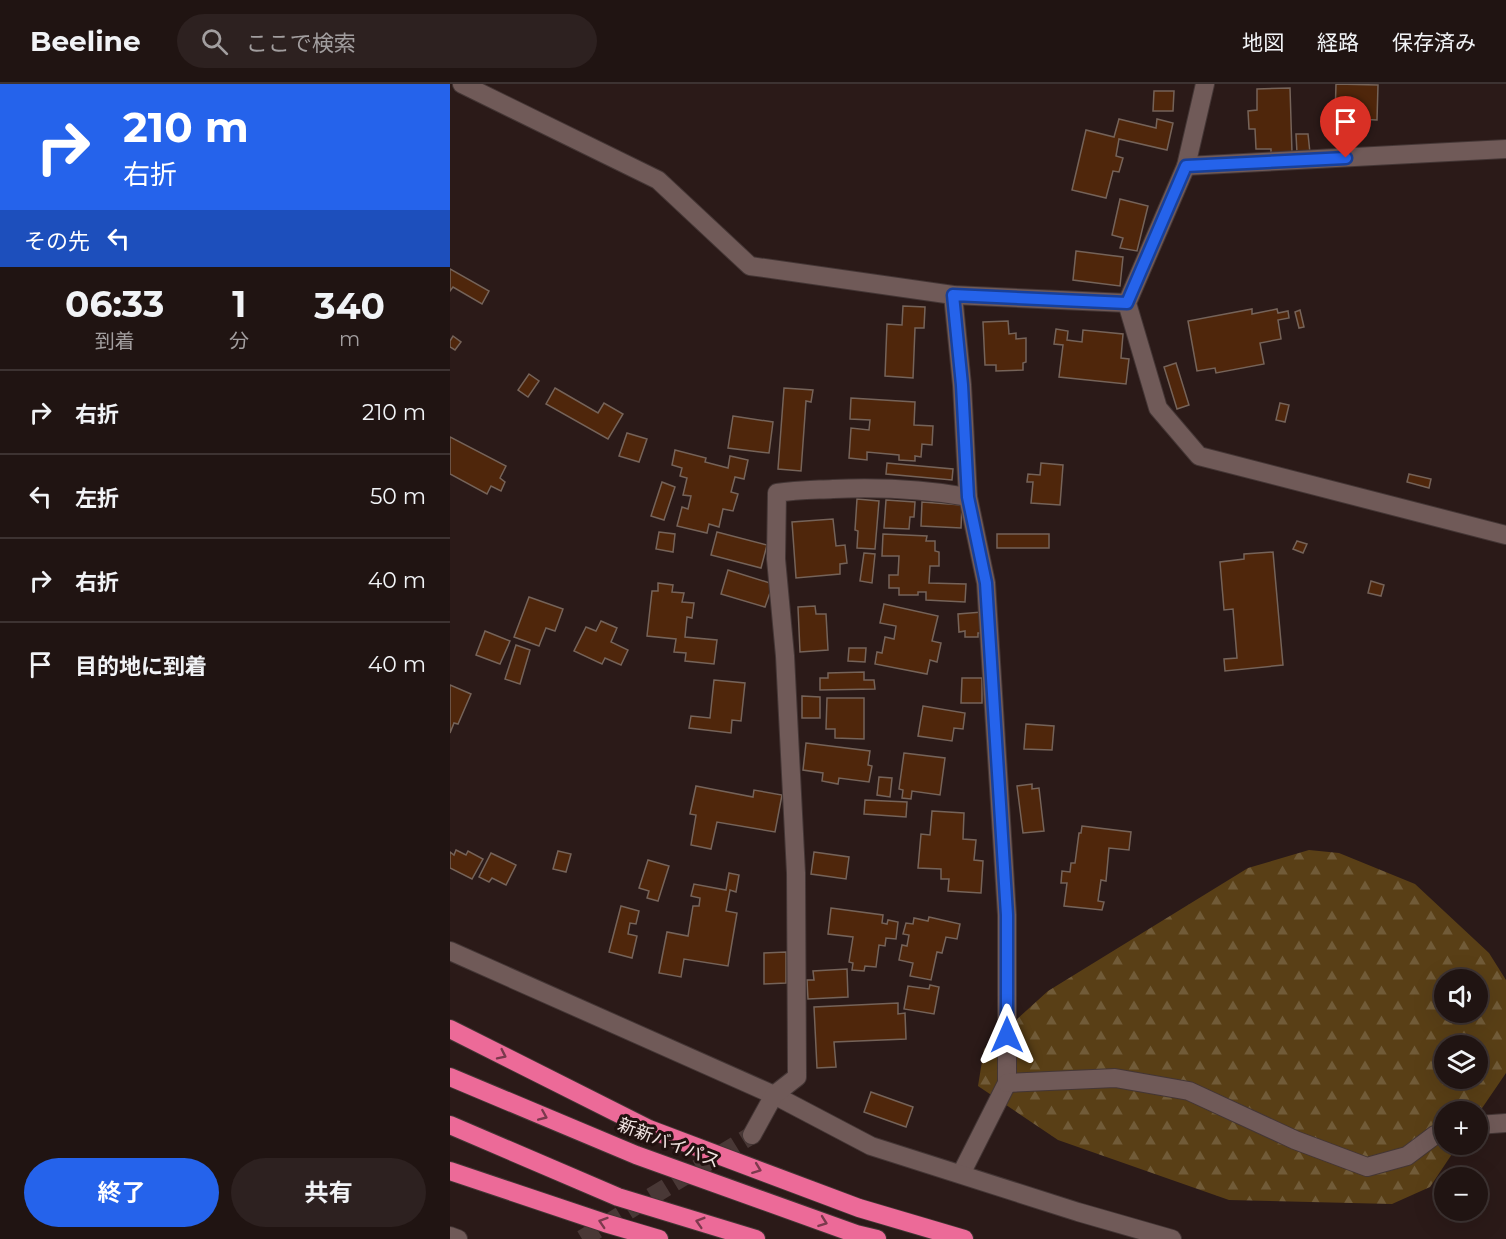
<!DOCTYPE html>
<html lang="ja">
<meta charset="utf-8">
<style>
:root{--surface:#201412;--page:#2d2120;--text:#f1f3f6;--muted:#a29e9f;--line:#3d3332;--accent:#2563eb}
body{margin:0;font-family:Montserrat,"Noto Sans JP",sans-serif;background:var(--page);color:var(--text);height:100vh;display:flex;flex-direction:column;font-size:22px;white-space:nowrap}
*{box-sizing:border-box;margin:0}
p{font-size:20px;color:var(--muted)}
.icon{flex:none;width:33px;height:33px;fill:none;stroke:currentColor;stroke-width:2;stroke-linecap:round;stroke-linejoin:round}
.map{position:relative;flex:1;overflow:hidden}
.details{display:flex;flex-direction:column;background:var(--surface);width:450px}
.details>*{flex:none}
.guide{background:#2563eb;color:#fff;overflow:hidden}
.fabs{position:absolute;left:984px;top:885px;display:grid;gap:12px}
.fabs a{display:grid;place-items:center;width:54px;height:54px;border-radius:50%;background:var(--surface);box-shadow:0 6px 24px #0002,0 0 0 2px var(--line);font-size:30px}
.pin{position:absolute;display:grid;place-items:center;width:51px;height:51px;color:#fff;margin:-62px -26px;border-radius:50% 50% 50% 0;rotate:-45deg;box-shadow:0 0 6px #0007}
.pin .icon{rotate:45deg}
.me{position:absolute;width:66px;margin:-33px;rotate:0deg;stroke-linejoin:round;filter:drop-shadow(0 0 4px #0008)}
.turn{display:flex;align-items:center;gap:21px;height:126px;padding:0 24px;font-size:27px}
.turn .icon{width:78px;height:78px;stroke-width:2.5}
.turn b{display:block;font-size:42px;line-height:51px}
.then{display:flex;align-items:center;height:57px;padding:0 24px;background:#0003;gap:12px;font-size:22px}
.eta{display:flex;justify-content:space-evenly;align-items:center;height:102px;text-align:center}
.eta b{font-size:36px;font-weight:700;line-height:42px}
.cta{display:flex;gap:12px;margin-top:auto;padding:12px 24px}
.cta a{flex:1;height:69px;border-radius:36px;background:var(--accent);color:#fff;font-size:24px;font-weight:700;line-height:69px;text-align:center}
.cta a+a{background:var(--page);color:var(--text)}
ul{padding:0;list-style:none}
li{display:flex;align-items:center;gap:18px;height:84px;padding:0 24px;border-top:2px solid var(--line)}
li div{flex:1}
li b{display:block;font-size:22px}
li em{font-style:normal}
header{display:flex;align-items:center;gap:36px;box-sizing:border-box;height:84px;padding:0 30px;background:var(--surface);border-bottom:2px solid var(--line)}
header strong{font-size:28px}
nav{display:flex;gap:33px;margin-inline-start:auto;font-size:21px}
.search{width:420px;height:54px;background:var(--page);display:flex;align-items:center;gap:15px;box-sizing:border-box;padding:0 21px;border-radius:33px;color:var(--muted);font-size:22px}
main{display:flex;flex:1;min-height:0}
.map>svg:first-child{display:block}
</style>
<header>
<strong>Beeline</strong>
<div class="search"><svg class="icon" aria-label="search" viewBox="0 0 24 24"><circle cx="10" cy="10" r="6"/><path d="M15 15l6 6"/></svg>ここで検索</div>
<nav><a>地図</a><a>経路</a><a>保存済み</a></nav>
</header>
<main>
<section class="details">
<div class="guide">
<div class="turn"><svg class="icon" aria-label="right" viewBox="0 0 24 24"><path d="M7 20v-9h11M14 6l5 5-5 5"/></svg><div><b>210 m</b>右折</div></div>
<div class="then">その先<svg class="icon" aria-label="left" viewBox="0 0 24 24"><path d="M17 20v-9H6M10 6l-5 5 5 5"/></svg></div>
</div>
<div class="eta">
<div><b>06:33</b><p>到着</p></div>
<div><b>1</b><p>分</p></div>
<div><b>340</b><p>m</p></div>
</div>
<ul>
<li><svg class="icon" aria-label="right" viewBox="0 0 24 24"><path d="M7 20v-9h11M14 6l5 5-5 5"/></svg><div><b>右折</b></div><em>210 m</em></li>
<li><svg class="icon" aria-label="left" viewBox="0 0 24 24"><path d="M17 20v-9H6M10 6l-5 5 5 5"/></svg><div><b>左折</b></div><em>50 m</em></li>
<li><svg class="icon" aria-label="right" viewBox="0 0 24 24"><path d="M7 20v-9h11M14 6l5 5-5 5"/></svg><div><b>右折</b></div><em>40 m</em></li>
<li><svg class="icon" aria-label="arrive" viewBox="0 0 24 24"><path d="M6 21V4h12l-3 4 3 4H6"/></svg><div><b>目的地に到着</b></div><em>40 m</em></li>
</ul>
<div class="cta"><a>終了</a><a>共有</a></div>
</section>
<div class="map">
<svg width="1056" height="1155" viewBox="0 0 1056 1155">
<defs>
<pattern id="forest-firs" width="22" height="20" patternUnits="userSpaceOnUse" patternTransform="scale(1.5)"><rect width="22" height="20" fill="#593f16"/><path d="M5 1l3.5 6h-7zM16 11l3.5 6h-7z" fill="#715b38"/></pattern>
</defs>
<rect width="100%" height="100%" fill="#2b1a18"/>
<path fill="url(#forest-firs)" fill-rule="evenodd" d="M859,766L889,769L965,800L1039,869L1056,896V989L1028,1030V1028H994V1060L1008,1061L980,1103L942,1120L779,1116L608,1056L528,1002L534,965L598,907L798,784ZM994,896H1028V928H994ZM994,962H1028V994H994Z"/>
<g fill="#4f260b" stroke="#756359" stroke-width="1.5">
<path d="M886,0L928,1L927,36L885,34Z"/>
<path d="M840,4L842,69H821V65H806L805,45H799L798,27L807,26V5Z"/>
<path d="M704,7H724L723,27H703Z"/>
<path d="M669,35L706,44L707,35L723,39L717,66L669,55L666,72L673,74L669,88L663,87L656,114L622,106L636,46L664,53Z"/>
<path d="M846,50H858L860,69H847Z"/>
<path d="M670,115L698,122L687,167L670,164L673,154L662,151Z"/>
<path d="M626,167L673,173L670,202L623,196Z"/>
<path d="M0,185L39,207L32,220L3,203L0,207Z"/>
<path d="M453,222L475,223L474,244H465L463,294L435,292L437,240L452,241Z"/>
<path d="M802,225V230L827,225L828,229L838,227L839,234L828,236L831,255L810,259L814,280L766,289L765,284L747,287L738,237Z"/>
<path d="M850,226L854,243L849,244L845,228Z"/>
<path d="M558,237L559,250L566,249V255L576,254V278L573,279V286L546,287V281H535L533,238Z"/>
<path d="M606,245L618,247L617,256L632,258L633,246L673,250L671,274L679,275L676,300L609,293L613,261L604,260Z"/>
<path d="M3,252L11,258L5,266L0,263V257Z"/>
<path d="M726,279L739,321L727,325L714,283Z"/>
<path d="M79,290L89,297L78,313L68,306Z"/>
<path d="M105,304L148,329L154,319L173,330L158,355L96,320Z"/>
<path d="M334,304L363,306L361,318L356,317L351,387L328,385Z"/>
<path d="M401,314L465,318L464,341L483,342L482,361L472,360L471,373L465,372V377L449,376V371L417,368V376L399,374L401,344L419,346L420,336L400,335Z"/>
<path d="M830,319L839,321L835,338L826,336Z"/>
<path d="M283,332L323,338L319,369L278,364Z"/>
<path d="M177,349L197,355L189,378L169,372Z"/>
<path d="M0,353L56,382L50,394L55,398L51,407L41,402L37,410L0,390Z"/>
<path d="M225,366L256,374L255,378L278,384L280,372L298,376L294,395L285,393L281,408L288,410L283,427L273,425L269,443L259,440L257,449L227,442L232,423L238,425L241,412L233,411L237,394L230,392L232,384L222,381Z"/>
<path d="M437,379L503,385L502,396L436,390Z"/>
<path d="M591,379L613,381L610,421L581,419L583,398H577L578,390L590,391Z"/>
<path d="M959,390L981,395L979,404L957,398Z"/>
<path d="M212,398L225,403L214,436L201,432Z"/>
<path d="M407,415L429,417L425,465L407,464L408,447L405,446Z"/>
<path d="M436,416L465,418L464,433H460L459,445L434,444Z"/>
<path d="M472,418L512,421L511,444L471,442Z"/>
<path d="M383,435L386,462L395,461L397,479L390,480V490L346,494L342,438Z"/>
<path d="M209,448L225,450L223,468L206,465Z"/>
<path d="M267,448L317,461L311,484L261,471Z"/>
<path d="M433,450L477,452L476,457H485V467L489,468V482H480L479,499L516,500L515,518L476,516V508H468V511H449V504H439V491H448L449,472H432Z"/>
<rect x="547" y="450" width="52" height="14"/>
<path d="M847,457L857,460L853,469L843,465Z"/>
<path d="M823,468L833,581L775,587L774,575L787,574L783,525L774,526L770,478L794,475V470Z"/>
<path d="M414,469L425,470L422,499L410,497Z"/>
<path d="M278,486L323,500L315,523L271,510Z"/>
<path d="M921,497L934,501L931,512L918,509Z"/>
<path d="M208,499L223,501L222,508L234,509L232,518L244,519L242,534L237,533L235,553L267,556L264,580L235,577L236,569L224,568L226,555L197,552L202,507H208Z"/>
<path d="M79,513L113,525L105,547L96,544L89,562L64,553Z"/>
<path d="M434,520L488,532L482,557L491,559L487,578L480,576L477,590L425,580L427,568L432,569L435,553L444,555L446,542L430,539Z"/>
<path d="M365,522L366,530H376L378,566L350,568L348,523Z"/>
<path d="M532,528L533,549H528V553H515V547L509,548L508,530Z"/>
<path d="M151,537L167,544L161,558L178,566L171,581L155,574L152,580L124,567L136,543L146,547Z"/>
<path d="M35,547L60,557L50,580L26,571Z"/>
<path d="M66,561L80,566L70,600L55,595Z"/>
<path d="M399,564H416L415,578L398,577Z"/>
<path d="M414,588V596H424L425,605L370,606V594H378V589Z"/>
<path d="M512,594H532V619H511Z"/>
<path d="M264,596L295,599L291,637L282,636L281,649L239,644L241,632L260,634Z"/>
<path d="M0,601L21,610L8,640L4,639L0,649Z"/>
<path d="M352,612L370,613V634H352Z"/>
<path d="M377,614H414V655L385,654V645H376Z"/>
<path d="M473,622L515,629L513,645L504,644L502,657L468,652Z"/>
<path d="M576,640L604,642L602,666L574,665Z"/>
<path d="M356,659L420,667L418,681L422,682L419,698L389,694L388,700L372,697L373,689L353,686Z"/>
<path d="M454,669L495,674L490,711L462,707L461,715L452,714L453,706L449,705Z"/>
<path d="M429,693L442,694L440,713L427,711Z"/>
<path d="M582,700V705L589,704L594,747L573,749L567,702Z"/>
<path d="M246,702L303,713L304,706L332,711L325,748L267,738L261,765L241,761L246,731L240,730Z"/>
<path d="M415,716L457,718L456,733L414,730Z"/>
<path d="M482,727L514,729L513,755L526,756L524,776L533,777L531,809L498,807L499,795H491V785L468,784L471,750L480,751Z"/>
<path d="M632,742L681,748L679,766L659,764L656,797L651,796L648,817L654,818L652,826L614,822L617,799H611L612,787L620,788L621,779H625L629,749H631Z"/>
<path d="M6,766L16,771L18,767L33,775L22,795L0,784V768L4,771Z"/>
<path d="M108,767L121,770L116,788L103,785Z"/>
<path d="M364,768L399,773L396,795L361,790Z"/>
<path d="M41,769L66,781L56,801L42,794L39,798L29,793Z"/>
<path d="M198,776L219,782L208,817L197,814L199,807L189,804Z"/>
<path d="M279,789L289,791L286,808L280,806L276,827L287,829L278,882L234,875L231,893L209,889L217,848L238,852L243,822H249L250,814L241,812L244,800L276,806Z"/>
<path d="M171,822L189,827L186,840L180,839L178,850L187,852L182,874L159,868Z"/>
<path d="M381,824L433,831L432,839L437,840L438,836L448,838L446,855L436,854L435,862L429,861L426,883L415,882L414,887L402,886L403,879L399,878L403,853L378,850Z"/>
<path d="M479,833L510,840L507,855L496,853L492,869L487,868L481,896L460,892L463,879L449,876L452,861L457,862L459,851L453,850L456,839L463,840L464,834L478,837Z"/>
<path d="M336,868V899L314,900V869Z"/>
<path d="M397,885L398,913L358,915L357,896H364L363,887Z"/>
<path d="M480,901L489,903L484,930L454,925L458,902L479,905Z"/>
<path d="M448,919V930L455,929L456,955L384,958L386,983L367,984L364,923Z"/>
<path d="M421,1008L463,1023L456,1043L414,1028Z"/>
</g>
<g fill="none" stroke-linecap="round" stroke-linejoin="round">
<path stroke="#493836" stroke-width="18" stroke-dasharray="18 9" stroke-linecap="butt" d="M132,1155L302,1051"/>
<defs>
<g id="street">
<path d="M12,0L208,96L300,182L503,211L677,219"/>
<path d="M755,0L736,82L677,219L708,324L749,372L1056,451"/>
<path d="M736,82L1056,65"/>
<path d="M503,211L512,301L518,413L536,499L557,831V999L511,1090"/>
<path d="M0,867L324,1011L421,1062L628,1128L722,1155"/>
<path d="M557,999L665,994L739,1007L845,1056L917,1083L957,1072L985,1051L994,1048"/>
<path d="M1028,1041L1056,1039"/>
<path d="M302,1051L324,1011L347,993L346,789L335,572L326,475L327,409C346,406 364,406 383,405C429,403 473,405 518,413"/>
<path d="M0,1152L8,1155"/>
</g>
<g id="highway">
<path d="M0,945L199,1045L409,1124L514,1155"/>
<path d="M0,993L186,1071L406,1150L427,1155"/>
<path d="M0,1041L168,1113L306,1155"/>
<path d="M0,1087L155,1139L209,1155"/>
</g>
</defs>
<use href="#street" stroke="#443635" stroke-width="20"/>
<use href="#highway" stroke="#443635" stroke-width="20"/>
<use href="#street" stroke="#705a58" stroke-width="18"/>
<use href="#highway" stroke="#ec6a98" stroke-width="18"/>
</g>
<defs><path id="oneway-chevron" d="M-2-3.5L2.5 0L-2 3.5" fill="none" stroke-width="1.6" stroke-linecap="round" stroke-linejoin="round" transform="scale(1.5)"/></defs>
<g stroke="#7c394d">
<use href="#oneway-chevron" transform="translate(52 971) rotate(26)"/>
<use href="#oneway-chevron" transform="translate(93 1032) rotate(23)"/>
<use href="#oneway-chevron" transform="translate(307 1085) rotate(21)"/>
<use href="#oneway-chevron" transform="translate(153 1138) rotate(-162)"/>
<use href="#oneway-chevron" transform="translate(250 1138) rotate(-163)"/>
<use href="#oneway-chevron" transform="translate(373 1138) rotate(20)"/>
</g>
<g fill="none" stroke-linecap="round" stroke-linejoin="round">
<defs>
<path id="route" d="M557,951V831L536,499L518,413L512,301L503,211L677,219L736,82L896,74"/>
</defs>
<use href="#route" stroke="#184099" stroke-width="15"/>
<use href="#route" stroke="#2563eb" stroke-width="10"/>
</g>
<g text-anchor="middle" stroke-width="6" stroke-linejoin="round" paint-order="stroke">
<g font-size="18" fill="#f1e4e2" stroke="#21110f">
<text transform="translate(219 1059) rotate(21)" y="6">新新バイパス</text>
</g>
</g>
</svg>
<div class="fabs">
<a><svg class="icon" aria-label="sound" viewBox="0 0 24 24"><path d="M4 9h4l5-4v14l-5-4H4zM17 9q2 3 0 6"/></svg></a>
<a><svg class="icon" aria-label="layers" viewBox="0 0 24 24"><path d="M12 4l9 5-9 5-9-5zM3 14l9 5 9-5"/></svg></a>
<a>+</a>
<a>−</a>
</div>
<div class="pin" style="left:896px;top:74px;background:#d93025"><svg class="icon" aria-label="arrive" viewBox="0 0 24 24"><path d="M6 21V4h12l-3 4 3 4H6"/></svg></div>
<svg class="me" style="left:557px;top:951px" viewBox="-20 -20 40 40"><path d="M0-17L14 15 0 8-14 15z" fill="#2563eb" stroke="#fff" stroke-width="4"/></svg>
</div>
</main>
